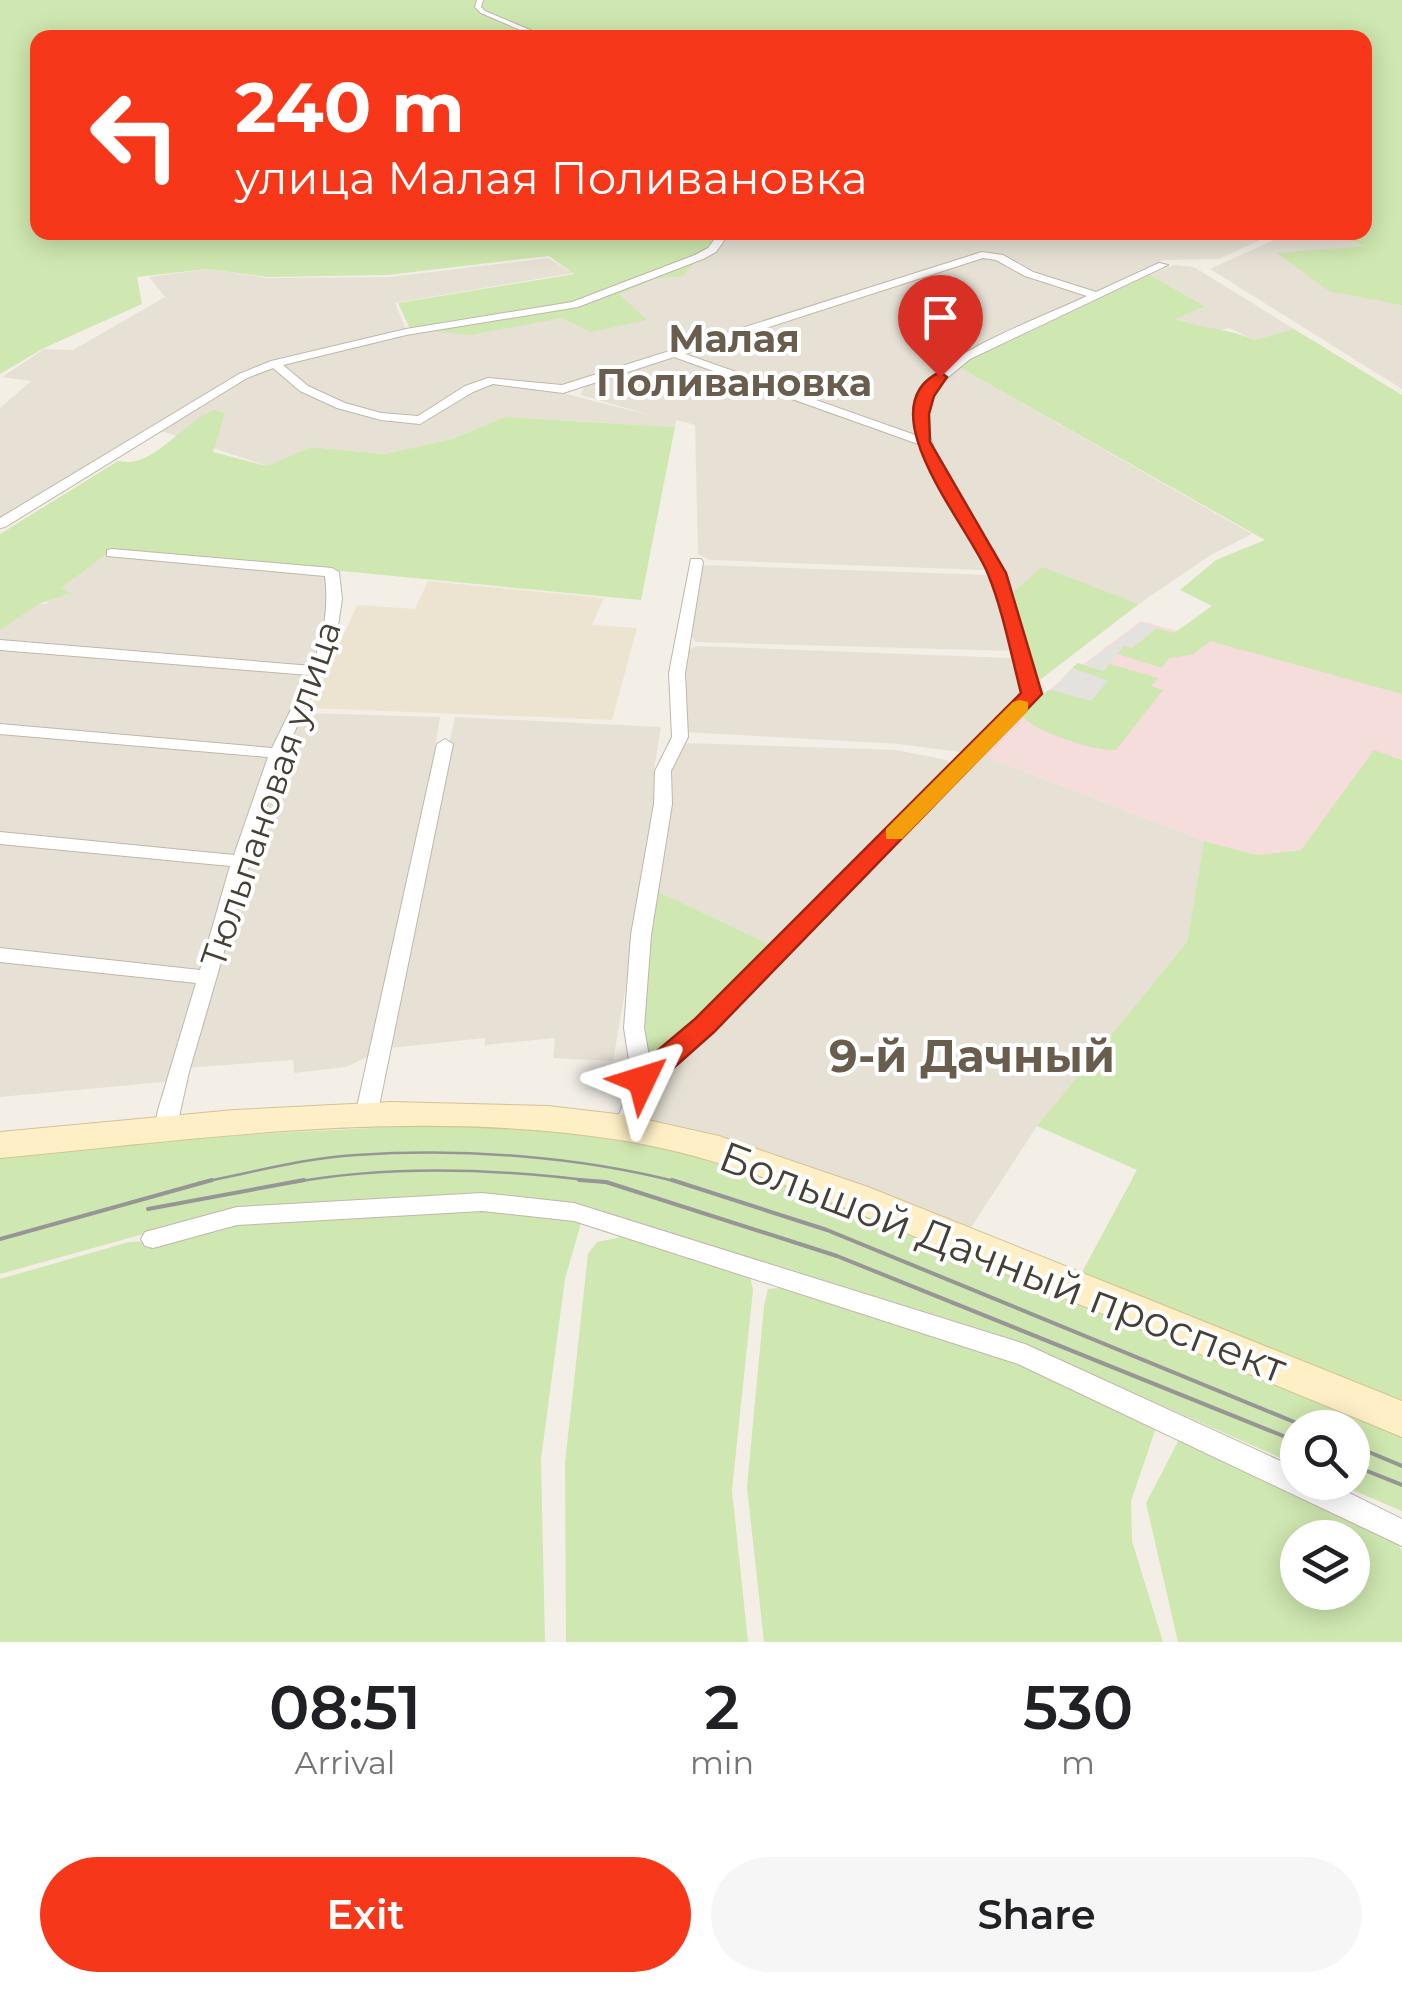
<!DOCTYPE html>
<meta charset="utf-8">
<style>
:root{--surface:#fff;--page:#f6f6f6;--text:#202124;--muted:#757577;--accent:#f7371a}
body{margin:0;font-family:Montserrat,sans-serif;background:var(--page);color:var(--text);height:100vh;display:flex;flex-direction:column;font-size:38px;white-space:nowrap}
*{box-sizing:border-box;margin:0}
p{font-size:32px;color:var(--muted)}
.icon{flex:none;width:55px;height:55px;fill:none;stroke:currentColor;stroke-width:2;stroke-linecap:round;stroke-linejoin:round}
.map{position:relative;height:1642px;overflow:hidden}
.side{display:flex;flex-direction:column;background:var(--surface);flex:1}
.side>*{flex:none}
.banner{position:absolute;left:30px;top:30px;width:1342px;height:210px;border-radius:20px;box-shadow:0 5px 25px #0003;background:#f7371a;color:#fff;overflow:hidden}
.controls{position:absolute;left:1280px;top:1410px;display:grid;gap:20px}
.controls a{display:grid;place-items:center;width:90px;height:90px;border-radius:50%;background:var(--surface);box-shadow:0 5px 25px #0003;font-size:50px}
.pin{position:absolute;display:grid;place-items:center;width:85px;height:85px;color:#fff;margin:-102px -42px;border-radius:50% 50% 50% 0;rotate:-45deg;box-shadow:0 0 10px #0007}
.pin .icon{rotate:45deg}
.me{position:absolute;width:110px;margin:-55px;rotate:49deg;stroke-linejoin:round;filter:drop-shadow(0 0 8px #0008)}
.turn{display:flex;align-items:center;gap:35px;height:210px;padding:0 40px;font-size:45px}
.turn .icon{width:130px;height:130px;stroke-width:2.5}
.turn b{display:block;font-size:70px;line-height:85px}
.eta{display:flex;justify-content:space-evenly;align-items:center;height:170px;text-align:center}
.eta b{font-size:60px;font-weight:600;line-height:70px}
.button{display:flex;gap:20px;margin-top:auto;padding:20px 40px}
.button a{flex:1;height:115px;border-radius:60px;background:var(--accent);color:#fff;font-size:40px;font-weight:600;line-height:115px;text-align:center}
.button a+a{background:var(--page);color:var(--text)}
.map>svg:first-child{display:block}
</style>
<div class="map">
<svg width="1402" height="1642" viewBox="0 0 1402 1642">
<rect width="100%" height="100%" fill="#f3efe7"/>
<g fill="#e7e1d5">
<path d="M730,233H1275L1219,259L1163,260L1094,292L1031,272L997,254L977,255L554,391L653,416L581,395L585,385L662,358L681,359L906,438L914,441L986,567L983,570L709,560L698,554L695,425L676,420L675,427L505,417L452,439L384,454L311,447L267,466L161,431L239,381L286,363L715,251Z"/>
<path d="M1289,233H1343L1377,245L1402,281V389L1210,269Z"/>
<path d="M987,256L1090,297L948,364L921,394L917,433L906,434L690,357L695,349Z"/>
<path d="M548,258L573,273L395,303L406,329L275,359L236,376L0,517V408L31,381L2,377L44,349L73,350L165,297L149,277L208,269L267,278L390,277Z"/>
<path d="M1174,265L1194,267L1294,329L1254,340L1229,328L1213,332L1173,319L1204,305L1150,275Z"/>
<path d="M957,366L1252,534L1209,556L1139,604L1042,568L1011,594L935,462L929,443L925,414L944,378Z"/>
<path d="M96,550L327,574L329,630L314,664L308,666L0,642V606L8,602L47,604L50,584Z"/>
<path d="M706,565L988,575L1012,651L696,642L691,636L695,570Z"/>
<path d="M696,646L1009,658L1015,661L1021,693L968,753L898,744L686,732L683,672L689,650Z"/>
<path d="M0,647L301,674L308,679L169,1080L164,1082L0,1097Z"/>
<path d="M306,713L440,717L422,829L371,1055L346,1067L294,1073L293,1060L184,1068L283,754Z"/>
<path d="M455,717L661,727L654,770L657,805L613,1061L553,1058L555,1038L485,1045V1038L390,1048L386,1043Z"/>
<path d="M685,743L896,750L947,760L950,765L768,944L657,891L669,771Z"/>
<path d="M982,755L1204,841L1187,942L1037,1126L968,1232L736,1142L651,1123L641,1110L649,1091L712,1034Z"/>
</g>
<path fill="#ece4d1" d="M428,581L604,598L592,625L637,628L612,720L311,708L357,605L415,609Z"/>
<path fill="#f4ddda" d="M1141,621L1402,691V760L1374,751L1301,850L1257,855L1204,841L982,755L1038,698Z"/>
<g fill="#cfe7b0" fill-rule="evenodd">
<path d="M0,0H1402V305L1329,291L1277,253L1365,246L1334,233L1365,232V38H38V232L721,233L683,276L655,279L619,294L647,320L591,332L561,318L470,335L410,329L398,303L574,274L549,256L388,275L268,277L207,269L137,277L142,304L44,348L0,374Z"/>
<path d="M1150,275L1205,306L1175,319C1203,329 1228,328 1254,340L1294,329L1402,395V694L1210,641L1194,654L1169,658L1162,668L1118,654L1124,645L1132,648L1157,628L1174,633L1212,606L1180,590L1216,560L1265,540L957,366Z"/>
<path d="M214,410L225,413L213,452L267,466L311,447L384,454L452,439L505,417L675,427L641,600L113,549L61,588L70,593L39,604L0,630V534L118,461C153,470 182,422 214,410Z"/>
<path d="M1042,567L1139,604L1037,682L1011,594Z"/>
<path d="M1078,663L1103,671L1110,664L1158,678L1151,686L1163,690L1116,750C1096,752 1032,731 1022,715L1047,691L1107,681L1072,668Z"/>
<path d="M1374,750L1402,760V1405L1081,1274L1137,1170L1037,1126L1187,942L1204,841L1257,855L1301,850Z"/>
<path d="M657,891L768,944L696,1020L651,1054L642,1046L646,970Z"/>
<path d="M488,1122L598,1135L726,1163L935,1243L1402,1435V1511L1336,1483L1352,1482V1428H1298L1297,1465L1024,1345L577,1206L219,1213L0,1274V1153L127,1141Z"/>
<path d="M480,1208L561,1215L581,1223L565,1279L541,1459L545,1642H0V1279L129,1242L163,1240L239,1221Z"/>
<path d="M622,1237L749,1272L753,1290L732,1490L748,1642H566L565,1463L588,1254L597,1242Z"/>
<path d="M788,1287L1014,1363L1158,1422L1131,1501L1132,1541L1163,1642H764L747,1487L764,1306L768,1289Z"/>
<path d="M1182,1434L1393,1537L1402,1551V1642H1178L1146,1503ZM1298,1538H1352V1592H1298Z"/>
</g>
<g fill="#e4e2df">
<path d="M1142,623L1157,628L1132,648L1124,646L1103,671L1084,665Z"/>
<path d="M1072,668L1108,681L1091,701L1052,690Z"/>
</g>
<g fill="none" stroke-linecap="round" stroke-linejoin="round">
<defs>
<g id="street">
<path d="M477,0H483L481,7L485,11L549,38H539L481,13L475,7Z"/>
<path d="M720,232H730L716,252L703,259L578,307L406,335L283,365L308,386L345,403L381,413L418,416L465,386L488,378L562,385L982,252L1003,255L1033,272L1096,292L1159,263L1168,265L970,359L941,383L929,407V434L939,463L1005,575L1040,694L711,1031L651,1084L636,1128L633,1134L625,1136L617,1134L614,1128L632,1080L624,1028L631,935L654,804L655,771L672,737L669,673L691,559H701L703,562L685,673L688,737L671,771L672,804L651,935L644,1028L650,1062L697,1021L1024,693L991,575L942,492L921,445L674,357L563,393L493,384L473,392L420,424L381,420L337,408L300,391L273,368L247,378L5,527L0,528V518L239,374L271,361L406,329L572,302L695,255L708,248ZM983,258L996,260L1025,276L1087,296C1045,316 964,345 933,377C918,394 916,415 918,436L685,354Z"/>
<path d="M112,549L332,568L339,572L342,599L335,646L294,733L265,811L189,1072L176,1130L173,1136L165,1138L157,1136L154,1130L158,1110L196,983L0,962V948L200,970L230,866L0,844V832L234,855L268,757L0,734V724L272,748L308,675L0,650V640L312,666C324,635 329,608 325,576L107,556V550Z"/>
<path d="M445,739L453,744L377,1116L374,1122L366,1124L358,1122L355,1116L437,744Z"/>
<path d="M482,1193L574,1203L1025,1344L1298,1469V1482H1327L1402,1519V1546L1018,1364L574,1221L482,1211L237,1225L153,1248L145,1246L141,1239L145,1232L237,1207Z"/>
</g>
<path id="secondary" d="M391,1102L548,1106L625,1115L719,1136L868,1187L1402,1401V1437L843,1207C772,1179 701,1154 626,1141C419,1107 207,1138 0,1158V1132L234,1110Z"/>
</defs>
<use href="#street" stroke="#bfb7aa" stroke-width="2"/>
<use href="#secondary" stroke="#d3c297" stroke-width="2"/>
<use href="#street" fill="#fff" fill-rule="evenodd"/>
<use href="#secondary" fill="#feefc6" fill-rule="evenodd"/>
<g stroke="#969696" stroke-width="2.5">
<path d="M198,1183C250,1173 304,1158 356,1155C464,1148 578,1156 682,1183"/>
<path d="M290,1183C392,1164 505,1169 608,1183"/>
</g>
<g stroke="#969696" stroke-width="4">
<path d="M579,1180L606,1182L837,1256L1298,1442"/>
<path d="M672,1180L827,1230L1309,1428"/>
<path d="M148,1209L304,1180"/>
<path d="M0,1239L212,1180"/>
<path d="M1352,1445L1402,1466"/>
<path d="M1352,1465L1402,1485"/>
</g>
</g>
<path fill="#f7371a" stroke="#a12411" stroke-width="2.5" d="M940,372L947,377L934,396L929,414L930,442L1006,573L1042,694L714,1032L652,1087H632L628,1080L632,1072L695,1019L1021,693C1011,654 1003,611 988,574C971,529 864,408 940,372Z"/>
<path fill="#f59e0b" d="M1020,700L1028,702V711L902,839H886V829L1013,702Z"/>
<g text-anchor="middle" stroke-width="8" stroke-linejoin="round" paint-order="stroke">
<g font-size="35" fill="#464036" stroke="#fff">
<text transform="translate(271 794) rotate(-71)" y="12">Тюльпановая улица</text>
</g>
<g font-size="38" font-weight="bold" fill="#695d4d" stroke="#fff">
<text x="734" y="352">Малая<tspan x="734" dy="44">Поливановка</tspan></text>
</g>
<g font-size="42" fill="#464036" stroke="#fff">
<text transform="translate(1003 1262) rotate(21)" y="15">Большой Дачный проспект</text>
</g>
<g font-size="45" font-weight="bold" fill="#695d4d" stroke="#fff">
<text x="972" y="1072">9-й Дачный</text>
</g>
</g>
</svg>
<div class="controls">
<a><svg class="icon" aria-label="search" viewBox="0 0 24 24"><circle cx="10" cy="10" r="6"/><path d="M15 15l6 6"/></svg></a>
<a><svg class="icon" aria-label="layers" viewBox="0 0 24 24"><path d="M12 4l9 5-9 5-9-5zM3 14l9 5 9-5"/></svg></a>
</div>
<div class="pin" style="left:940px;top:377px;background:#d93025"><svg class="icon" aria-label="arrive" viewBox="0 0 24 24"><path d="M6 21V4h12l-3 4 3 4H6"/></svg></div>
<svg class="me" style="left:642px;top:1080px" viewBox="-20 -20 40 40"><path d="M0-17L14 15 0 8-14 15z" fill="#f7371a" stroke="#fff" stroke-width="4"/></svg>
<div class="banner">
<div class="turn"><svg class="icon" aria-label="left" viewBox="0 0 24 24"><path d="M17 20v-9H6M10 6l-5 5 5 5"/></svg><div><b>240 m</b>улица Малая Поливановка</div></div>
</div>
</div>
<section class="side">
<div class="eta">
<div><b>08:51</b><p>Arrival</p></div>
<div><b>2</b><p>min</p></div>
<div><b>530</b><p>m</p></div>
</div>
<div class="button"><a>Exit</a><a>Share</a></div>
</section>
